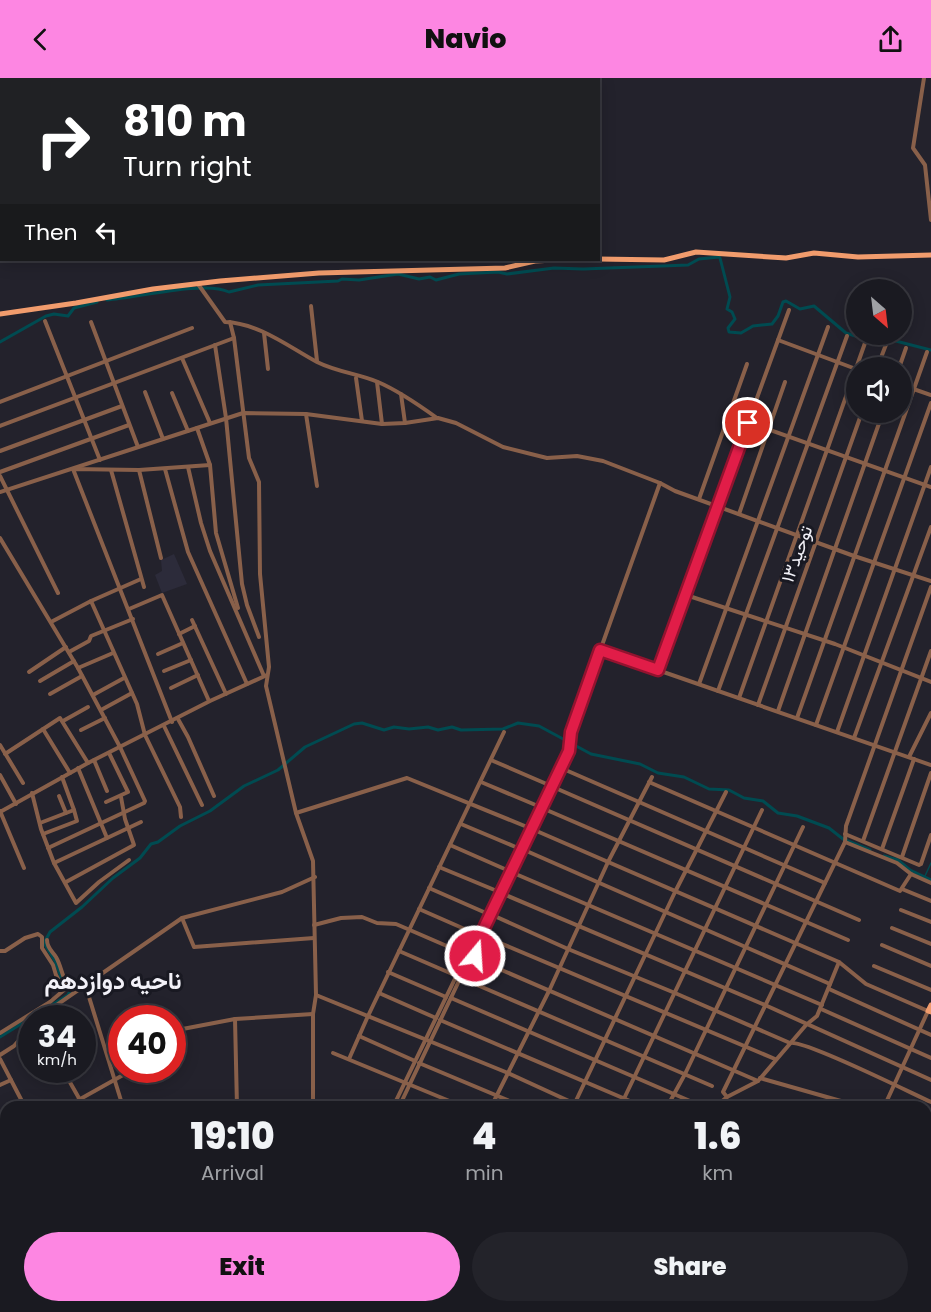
<!DOCTYPE html>
<meta charset="utf-8">
<style>
:root{--surface:#1a1a21;--page:#23232a;--text:#f1f3f6;--muted:#9fa1a5;--line:#38383f;--accent:#fd86e2}
body{margin:0;font-family:Poppins,Vazirmatn,sans-serif;background:var(--page);color:var(--text);height:100vh;display:flex;flex-direction:column;font-size:22px;white-space:nowrap}
*{box-sizing:border-box;margin:0}
p{font-size:20px;color:var(--muted)}
.icon{flex:none;width:33px;height:33px;fill:none;stroke:currentColor;stroke-width:2;stroke-linecap:round;stroke-linejoin:round}
.map{position:relative;flex:1;overflow:hidden}
.details{position:absolute;left:0px;top:1023px;width:932px;height:212px;display:flex;flex-direction:column;background:var(--surface);border-radius:18px 18px 0 0;box-shadow:0 3px 15px #0003,0 0 0 2px var(--line)}
.details>*{flex:none}
.top-card{position:absolute;left:0px;top:0px;width:600px;height:183px;box-shadow:0 3px 15px #0003,0 0 0 2px var(--line);background:#202124;color:#fff;overflow:hidden}
.needle{width:39px;rotate:152deg}
.controls{position:absolute;left:846px;top:201px;display:grid;gap:12px}
.controls a{display:grid;place-items:center;width:66px;height:66px;border-radius:50%;background:var(--surface);box-shadow:0 3px 15px #0003,0 0 0 2px var(--line);font-size:30px}
.speed{position:absolute;left:18px;top:927px;display:flex;gap:12px;font-size:30px;font-weight:700;text-align:center}
.speed>*{display:grid;place-content:center;width:78px;height:78px;border-radius:50%;background:var(--surface);box-shadow:0 3px 15px #0003,0 0 0 2px var(--line);line-height:1}
.speed small{font-size:15px;font-weight:400}
.speed .limit{border:9px solid #d22;background:#fff;color:#111}
.pin{position:absolute;display:grid;place-items:center;width:51px;height:51px;color:#fff;margin:-26px;border:3px solid #fff;border-radius:50%;box-shadow:0 2px 6px #0007}
.me{position:absolute;width:66px;margin:-33px;rotate:18deg;stroke-linejoin:round;filter:drop-shadow(0 0 4px #0008)}
.turn{display:flex;align-items:center;gap:21px;height:126px;padding:0 24px;font-size:27px}
.turn .icon{width:78px;height:78px;stroke-width:2.5}
.turn b{display:block;font-size:42px;line-height:51px}
.then{display:flex;align-items:center;height:57px;padding:0 24px;background:#0003;gap:12px;font-size:22px}
.eta{display:flex;justify-content:space-evenly;align-items:center;height:102px;text-align:center}
.eta b{font-size:36px;font-weight:800;line-height:42px}
.action{display:flex;gap:12px;margin-top:auto;padding:12px 24px}
.action a{flex:1;height:69px;border-radius:36px;background:var(--accent);color:#111;font-size:24px;font-weight:800;line-height:69px;text-align:center}
.action a+a{background:var(--page);color:var(--text)}
header{display:flex;justify-content:space-between;align-items:center;height:78px;padding:0 24px;background:var(--accent);color:#111;font-size:27px;font-weight:800}
.map>svg:first-child{display:block}
</style>
<header><svg class="icon" aria-label="back" viewBox="0 0 24 24"><path d="M15 5l-7 7 7 7"/></svg>Navio<svg class="icon" aria-label="share" viewBox="0 0 24 24"><path d="M12 15V3M7 8l5-5 5 5M5 13v7h14v-7"/></svg></header>
<div class="map">
<svg width="931" height="1234" viewBox="0 0 931 1234">
<rect width="100%" height="100%" fill="#23222c"/>
<path fill="#2c2b3a" d="M174,476L187,506L162,515L155,497L162,493L161,482Z"/>
<g fill="none" stroke-linecap="round" stroke-linejoin="round">
<path stroke="#004b51" stroke-width="1.5" d="M925,798L931,785"/>
<g stroke="#004b51" stroke-width="3">
<path d="M107,222C137,220 205,202 229,214L258,207L338,203L342,201L359,202L398,196L419,201L430,199L436,202L459,196L498,194L507,196L554,190L583,191L688,187L699,181L719,179L720,180L730,219L727,231L732,234L735,241L728,250L729,254L741,255L753,248L772,246L778,238L783,224L786,223L800,231L814,228L846,255L874,264L888,261L931,272"/>
<path d="M0,264L46,238L54,236L68,238L74,230L97,224"/>
<path d="M884,778L898,782L910,792L931,802"/>
<path d="M0,959L68,917L70,913L62,902L55,883L44,865L50,854L82,829L113,800L140,780L151,766L158,764L180,748L210,733L244,708L278,692L305,669L354,646L362,645L384,652L394,649L409,651L428,649L438,652L452,649L461,652L503,651L518,645L539,648L591,676L640,686L658,695L684,699L709,711L729,712L744,720L763,723L778,735L797,738L829,750L843,761L870,772"/>
</g>
<g stroke="#89604a" stroke-width="4">
<path d="M924,0L913,70L925,87L931,142"/>
<path d="M523,2V0"/>
<path d="M589,2L593,0"/>
<path d="M0,68H2"/>
<path d="M0,82H2"/>
<path d="M0,95L2,108"/>
<path d="M0,131H2"/>
<path d="M0,149H2"/>
<path d="M198,206L225,244C259,245 289,269 317,284C337,294 359,296 378,304C399,313 419,327 437,340"/>
<path d="M311,228L317,283"/>
<path d="M45,243L100,382"/>
<path d="M91,244L138,369"/>
<path d="M230,244L234,260L249,380L259,404L260,496L269,589L266,608L296,735L313,783L316,917L313,936V1029"/>
<path d="M264,255L268,291"/>
<path d="M778,262L856,291"/>
<path d="M215,267L226,340L242,506L247,527L259,559"/>
<path d="M182,280L210,345"/>
<path d="M877,290L887,264"/>
<path d="M899,290L906,270"/>
<path d="M356,300L362,343"/>
<path d="M377,304L382,346"/>
<path d="M902,307L931,317"/>
<path d="M145,314L163,361"/>
<path d="M172,315L188,353"/>
<path d="M401,316L405,345"/>
<path d="M0,324L192,250"/>
<path d="M306,336L317,408"/>
<path d="M728,337L931,409"/>
<path d="M0,348L234,260"/>
<path d="M197,350L210,387L216,455L238,530"/>
<path d="M0,373L122,328"/>
<path d="M188,389L201,445L210,473L264,598"/>
<path d="M165,391L188,474L247,606"/>
<path d="M111,392L144,509"/>
<path d="M139,392L161,480"/>
<path d="M0,394L129,347"/>
<path d="M0,398L58,515"/>
<path d="M0,414L243,335L306,336L382,346L405,345L438,340L456,345L503,369L547,380L577,378L603,383L660,405L675,413L854,478L931,503"/>
<path d="M699,421L747,286"/>
<path d="M739,436L785,304"/>
<path d="M0,460L78,590L120,669L145,723L144,725L48,770"/>
<path d="M686,517L835,566L931,604"/>
<path d="M91,523L137,626L145,657L180,729L181,739"/>
<path d="M129,531L162,517L209,623"/>
<path d="M192,542L226,616"/>
<path d="M51,544L91,523L141,501"/>
<path d="M179,556L195,548"/>
<path d="M600,572L931,687"/>
<path d="M69,574L89,563L91,558L133,541"/>
<path d="M158,576L183,565"/>
<path d="M78,590L113,575"/>
<path d="M658,592L789,232"/>
<path d="M164,593L191,582"/>
<path d="M29,594L66,569"/>
<path d="M40,603L74,583"/>
<path d="M699,606L828,249"/>
<path d="M171,610L198,597"/>
<path d="M718,613L847,258"/>
<path d="M50,616L82,598"/>
<path d="M93,617L124,600"/>
<path d="M739,620L865,265"/>
<path d="M758,627L862,334"/>
<path d="M101,632L132,615"/>
<path d="M778,633L883,334"/>
<path d="M797,640L927,274"/>
<path d="M178,641L188,659L214,718"/>
<path d="M63,643L88,629"/>
<path d="M172,644L73,391L139,392L210,387"/>
<path d="M816,647L931,325"/>
<path d="M164,648L202,727"/>
<path d="M43,651L70,695"/>
<path d="M81,652L105,640"/>
<path d="M837,654L931,389"/>
<path d="M854,660L931,449"/>
<path d="M0,667L23,705"/>
<path d="M5,676L60,640L88,685"/>
<path d="M909,679L931,635"/>
<path d="M94,682L107,713"/>
<path d="M491,682L549,707"/>
<path d="M78,690L107,760"/>
<path d="M561,690L825,805"/>
<path d="M0,697L16,726"/>
<path d="M62,699L74,732L66,735"/>
<path d="M481,704L538,728"/>
<path d="M649,704L900,813L911,796"/>
<path d="M553,709L859,842"/>
<path d="M32,715L41,751L54,785L76,825L99,804L129,782"/>
<path d="M106,724L128,714L109,675"/>
<path d="M542,730L848,862"/>
<path d="M0,733L24,790"/>
<path d="M0,734L88,685L210,623L267,597"/>
<path d="M296,735L407,700L532,751L839,884L866,906L928,933L884,1029"/>
<path d="M40,745L66,735L59,718"/>
<path d="M461,746L518,770"/>
<path d="M43,756L77,743L74,732"/>
<path d="M845,756L919,787L921,786L931,757"/>
<path d="M863,763L931,573"/>
<path d="M845,764L897,785L911,796L931,805"/>
<path d="M450,767L507,792"/>
<path d="M522,771L830,906"/>
<path d="M882,771L914,681"/>
<path d="M902,779L931,695"/>
<path d="M54,785L141,744"/>
<path d="M439,789L497,813"/>
<path d="M511,794L822,927"/>
<path d="M66,804L134,767L125,741L121,719"/>
<path d="M429,810L486,835"/>
<path d="M902,811L931,823"/>
<path d="M501,815L765,927L931,1002"/>
<path d="M419,831L476,856"/>
<path d="M901,832L931,844"/>
<path d="M490,836L568,871L675,915L790,965C805,962 909,1014 931,1024"/>
<path d="M182,840L194,869L314,860"/>
<path d="M314,847L341,840L362,839L377,845L396,846L463,875"/>
<path d="M892,850L931,866"/>
<path d="M481,857L775,981"/>
<path d="M47,862C47,870 52,873 56,879C63,891 62,906 75,913"/>
<path d="M882,867L931,888"/>
<path d="M469,872L568,670"/>
<circle cx="469" cy="878" r="6"/>
<path d="M0,873H5L25,860L38,856L42,859V870L53,887L56,897L64,912L50,924L0,955"/>
<path d="M399,873L457,898"/>
<path d="M473,874L569,673L571,654L660,405"/>
<path d="M474,880L758,1003"/>
<path d="M874,888L931,912"/>
<path d="M388,894L446,919"/>
<path d="M461,900L712,1008"/>
<path d="M85,906L123,1029"/>
<path d="M829,911L931,957"/>
<path d="M379,915L436,940"/>
<path d="M316,917L508,995L582,1029"/>
<path d="M451,920L704,1029"/>
<path d="M821,931L931,980"/>
<path d="M38,940L182,840L282,814L315,799"/>
<path d="M235,941L237,1029"/>
<path d="M440,942L644,1029"/>
<path d="M172,953L235,941L313,936"/>
<path d="M359,958L415,983"/>
<path d="M333,975L464,1029"/>
<path d="M0,977L14,968L32,947"/>
<path d="M0,981L25,1029"/>
<path d="M349,981L368,938L504,654"/>
<path d="M419,985L524,1029"/>
<path d="M63,992L84,1029"/>
<path d="M760,1000L862,1029"/>
<path d="M0,1007L11,1002"/>
<path d="M727,1019L723,1014L845,764L846,748L931,509"/>
<path d="M66,1029L132,992"/>
<path d="M393,1029L464,882"/>
<path d="M399,1029L468,884"/>
<path d="M491,1029L549,913L608,784L652,699"/>
<path d="M573,1029L675,814L726,714"/>
<path d="M620,1029L762,732"/>
<path d="M667,1029L685,996L803,749"/>
<path d="M715,1029L727,1019L758,1003L806,947L817,938L839,884"/>
<path d="M0,1046L6,1058"/>
<path d="M926,1046L931,1048"/>
<path d="M0,1065L6,1062"/>
<path d="M0,1089L6,1100"/>
<path d="M926,1091L931,1095"/>
<path d="M926,1116L931,1120"/>
<path d="M0,1130L6,1126"/>
<path d="M926,1131L931,1136"/>
<path d="M0,1138L6,1149"/>
<path d="M926,1146L931,1141"/>
<path d="M0,1181L6,1190"/>
<path d="M0,1220L6,1216"/>
<path d="M29,1228L32,1234"/>
<path d="M169,1228V1234"/>
<path d="M235,1228V1234"/>
<path d="M253,1228V1234"/>
<path d="M319,1228V1234"/>
<path d="M408,1228L422,1234"/>
<path d="M464,1228L477,1234"/>
<path d="M523,1228L536,1234"/>
<path d="M573,1228L576,1234"/>
<path d="M350,1229L362,1234"/>
<path d="M66,1234L75,1228"/>
<path d="M392,1234L395,1228"/>
<path d="M520,1234L522,1228"/>
<path d="M868,1234L872,1228"/>
</g>
<g stroke="#f19c6d" stroke-width="5">
<path d="M598,181L664,182L696,174L786,180L814,175L858,179L931,177"/>
<path d="M0,236L76,225L153,211L220,203L319,195L505,190L535,183L554,182"/>
<path d="M931,927L928,933L931,934"/>
<path d="M926,1082L931,1074"/>
<path d="M815,1234L819,1228"/>
</g>
</g>
<g fill="none" stroke-linecap="round" stroke-linejoin="round">
<defs>
<path id="route" d="M475,878L473,873L569,673L571,654L600,572L658,592L748,345"/>
</defs>
<use href="#route" stroke="#92132f" stroke-width="15"/>
<use href="#route" stroke="#e11d48" stroke-width="10"/>
</g>
<g text-anchor="middle" stroke-width="6" stroke-linejoin="round" paint-order="stroke">
<g font-size="18" fill="#f2f1f8" stroke="#191922">
<text transform="translate(797 476) rotate(-70)" y="6">توحید۱۳</text>
</g>
<g font-size="24" font-weight="bold" fill="#f2f1f8" stroke="#191922">
<text x="113" y="911">ناحیه دوازدهم</text>
</g>
</g>
</svg>
<div class="controls">
<a><svg class="needle" viewBox="-14 -14 28 28"><path d="M0-13l5 13h-10z" fill="#e53935"/><path d="M0 13l5-13h-10z" fill="#9fa1a5"/></svg></a>
<a><svg class="icon" aria-label="sound" viewBox="0 0 24 24"><path d="M4 9h4l5-4v14l-5-4H4zM17 9q2 3 0 6"/></svg></a>
</div>
<div class="speed"><div>34<small>km/h</small></div><div class="limit">40</div></div>
<div class="pin" style="left:748px;top:345px;background:#d93025"><svg class="icon" aria-label="arrive" viewBox="0 0 24 24"><path d="M6 21V4h12l-3 4 3 4H6"/></svg></div>
<svg class="me" style="left:475px;top:878px" viewBox="-20 -20 40 40"><circle r="17" fill="#e11d48" stroke="#fff" stroke-width="3"/><path d="M0-11L8 9 0 5-8 9z" fill="#fff"/></svg>
<div class="top-card">
<div class="turn"><svg class="icon" aria-label="right" viewBox="0 0 24 24"><path d="M7 20v-9h11M14 6l5 5-5 5"/></svg><div><b>810 m</b>Turn right</div></div>
<div class="then">Then<svg class="icon" aria-label="left" viewBox="0 0 24 24"><path d="M17 20v-9H6M10 6l-5 5 5 5"/></svg></div>
</div>
<section class="details">
<div class="eta">
<div><b>19:10</b><p>Arrival</p></div>
<div><b>4</b><p>min</p></div>
<div><b>1.6</b><p>km</p></div>
</div>
<div class="action"><a>Exit</a><a>Share</a></div>
</section>
</div>
